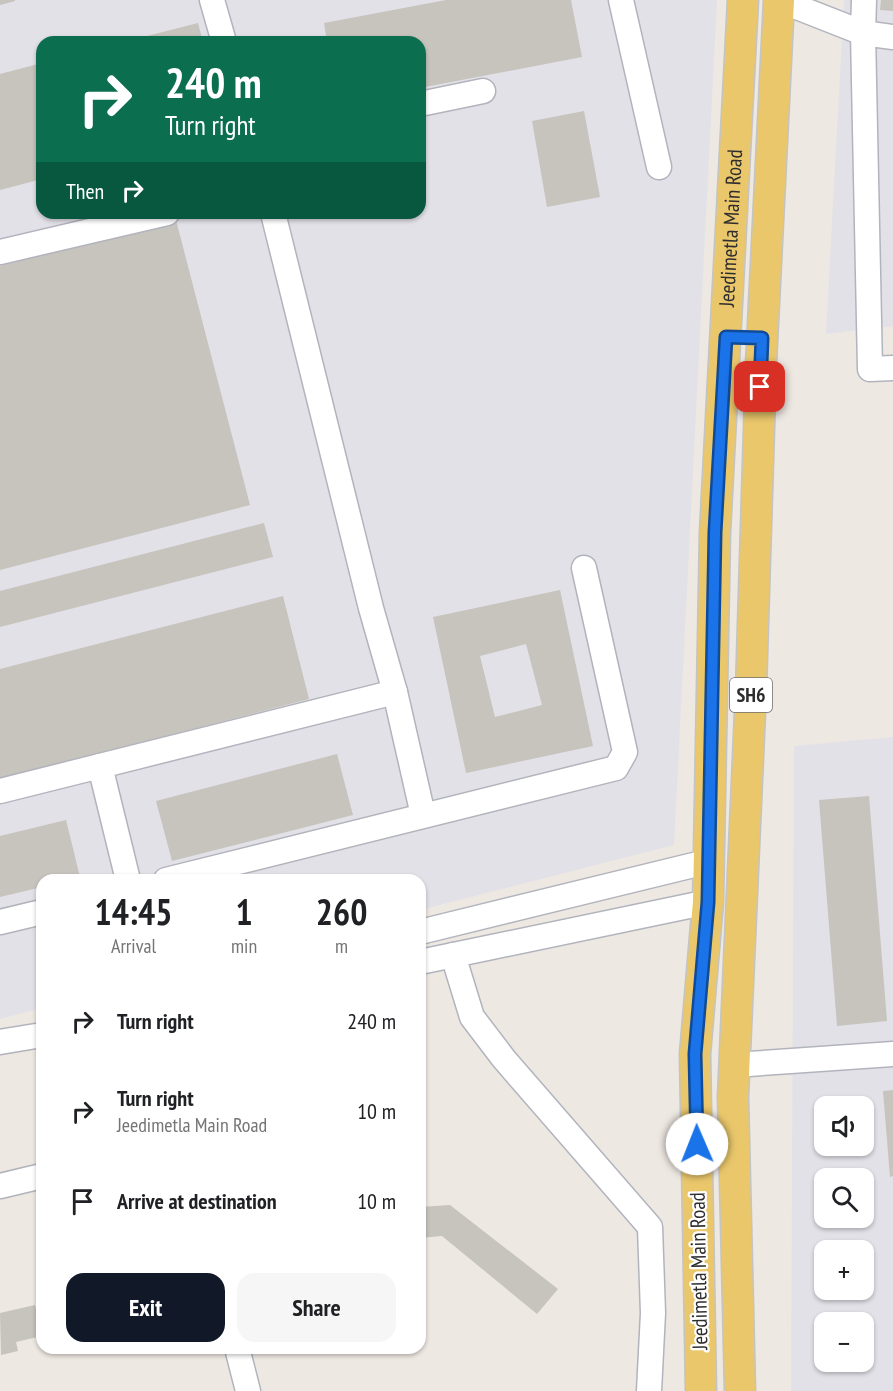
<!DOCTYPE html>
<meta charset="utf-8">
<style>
:root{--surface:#fff;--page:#f6f6f6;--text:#202124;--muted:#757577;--accent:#111827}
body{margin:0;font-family:"PT Sans Narrow",sans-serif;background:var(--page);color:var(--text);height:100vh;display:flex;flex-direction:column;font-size:22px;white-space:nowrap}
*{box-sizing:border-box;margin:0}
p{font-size:20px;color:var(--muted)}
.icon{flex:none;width:33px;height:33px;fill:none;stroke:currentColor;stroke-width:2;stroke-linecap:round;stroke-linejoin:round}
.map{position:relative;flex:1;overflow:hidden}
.side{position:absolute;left:36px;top:874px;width:390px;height:480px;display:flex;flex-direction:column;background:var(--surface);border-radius:18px;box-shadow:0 2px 4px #0004}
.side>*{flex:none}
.hud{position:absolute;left:36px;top:36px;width:390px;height:183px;border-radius:18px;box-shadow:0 2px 4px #0004;background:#0b6e4f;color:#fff;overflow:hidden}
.fabs{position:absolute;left:814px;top:1096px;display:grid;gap:12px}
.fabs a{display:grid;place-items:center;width:60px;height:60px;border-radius:12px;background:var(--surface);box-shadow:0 2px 4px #0004;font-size:30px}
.pin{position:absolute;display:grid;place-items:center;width:51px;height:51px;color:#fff;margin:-26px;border-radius:12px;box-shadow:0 3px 9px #0006}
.me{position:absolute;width:66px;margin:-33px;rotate:359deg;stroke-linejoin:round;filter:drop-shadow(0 0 4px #0008)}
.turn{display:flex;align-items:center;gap:21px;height:126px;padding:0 30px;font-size:27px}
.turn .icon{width:78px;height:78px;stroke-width:2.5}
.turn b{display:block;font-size:42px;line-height:51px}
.then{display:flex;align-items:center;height:57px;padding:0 30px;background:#0003;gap:12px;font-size:22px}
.eta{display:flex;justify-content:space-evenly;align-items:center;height:102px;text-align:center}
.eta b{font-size:36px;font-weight:700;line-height:42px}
.cta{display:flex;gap:12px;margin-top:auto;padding:12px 30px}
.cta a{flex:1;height:69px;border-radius:18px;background:var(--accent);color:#fff;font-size:24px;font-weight:700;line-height:69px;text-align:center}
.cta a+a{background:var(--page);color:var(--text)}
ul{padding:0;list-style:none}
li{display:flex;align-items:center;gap:18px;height:90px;padding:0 30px}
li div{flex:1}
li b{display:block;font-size:22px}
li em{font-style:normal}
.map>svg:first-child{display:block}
</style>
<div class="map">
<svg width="893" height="1391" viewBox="0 0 893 1391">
<rect width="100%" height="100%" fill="#eee8e2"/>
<g fill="#e3e1e8" fill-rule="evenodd">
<path d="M0,0H717L674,845L420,910V880H42V1008L0,1019ZM42,42H420V213H42Z"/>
<path d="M844,0H893V326L826,334Z"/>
<path d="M893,737V1391H791L794,746ZM825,1107H864V1146H825ZM825,1179H864V1218H825ZM825,1251H864V1290H825ZM825,1323H864V1362H825Z"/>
</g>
<g fill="#c7c3bd" fill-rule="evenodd">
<path d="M0,0H15V1L0,5Z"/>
<path d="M446,0H571L582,57L420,88V42H327L324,23Z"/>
<path d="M881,0H893V11L880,10Z"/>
<path d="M198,23L203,42H140L139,38Z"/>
<path d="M42,63V179L0,190V74Z"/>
<path d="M584,111L600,197L547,207L532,121Z"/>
<path d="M176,220L250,505L0,570V266Z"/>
<path d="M264,523L273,557L0,627V591Z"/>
<path d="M560,590L593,746L466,773L433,617ZM526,644L542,705L495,717L480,656Z"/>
<path d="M283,596L309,699L0,779V669Z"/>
<path d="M337,754L353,815L172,861L156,801Z"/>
<path d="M869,796L887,1021L837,1026L819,800Z"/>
<path d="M66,820L80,877L42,880V887L0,897V836Z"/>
<path d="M893,1090V1176L890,1177L883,1091Z"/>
<path d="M450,1205L558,1289L537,1314L442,1236L420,1238V1207Z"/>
<path d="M35,1305L42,1336L16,1342L18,1351L1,1355L0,1313Z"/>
</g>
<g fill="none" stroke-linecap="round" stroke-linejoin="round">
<defs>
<g id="minor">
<path d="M212,0L224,42"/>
<path d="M621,0L659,167"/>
<path d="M779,0L863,33L864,0"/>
<path d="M893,37L863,33L870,369L893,368"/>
<path d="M420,104L483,91"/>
<path d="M0,252L167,213"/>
<path d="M395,692L423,815"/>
<path d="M0,791L100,766"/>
<path d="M128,880L100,766L395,692L371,608L273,213"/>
<path d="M166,880L616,768L625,752L584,568"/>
<path d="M0,922L42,912"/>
<path d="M420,932L710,861"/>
<path d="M453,955L472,1017L504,1059L650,1227L653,1313L649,1391"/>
<path d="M420,962L708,902"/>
<path d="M0,1042L42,1035"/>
<path d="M734,1065L893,1054"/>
<path d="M0,1186L42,1176"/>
<path d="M237,1348L248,1391"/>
</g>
<g id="major">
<path id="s1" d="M701,1391L695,1054L708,902L715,532L743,0"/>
<path d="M740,1391L733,1097L751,689L761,364L779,0"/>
</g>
</defs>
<use href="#minor" stroke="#b2b4bd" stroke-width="27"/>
<use href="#major" stroke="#c4c4c4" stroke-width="33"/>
<use href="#minor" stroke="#fff" stroke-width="24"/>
<use href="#major" stroke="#eac76b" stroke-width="30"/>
</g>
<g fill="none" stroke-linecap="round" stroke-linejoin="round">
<defs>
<path id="route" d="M697,1144L695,1054L708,902L715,532L726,337L762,338L760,387"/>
</defs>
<use href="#route" stroke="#114b97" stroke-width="15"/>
<use href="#route" stroke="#1a73e8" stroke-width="10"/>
</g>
<g text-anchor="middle" stroke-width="4.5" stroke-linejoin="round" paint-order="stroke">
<rect fill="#fff" stroke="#6d6d6d" stroke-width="1.5" x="730" y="678" width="42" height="34" rx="4.5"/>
<g font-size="20" font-weight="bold" fill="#2e2e2e">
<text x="751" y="702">SH6</text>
</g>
<g font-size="21" fill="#2e2e2e" stroke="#fff">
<text dy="7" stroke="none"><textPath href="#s1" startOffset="1164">Jeedimetla Main Road</textPath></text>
<text transform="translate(699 1271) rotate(-91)" y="7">Jeedimetla Main Road</text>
</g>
</g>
</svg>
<div class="fabs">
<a><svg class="icon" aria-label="sound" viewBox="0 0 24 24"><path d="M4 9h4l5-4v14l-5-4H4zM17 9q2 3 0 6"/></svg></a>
<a><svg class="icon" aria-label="search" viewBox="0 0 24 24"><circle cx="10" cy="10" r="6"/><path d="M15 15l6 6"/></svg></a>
<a>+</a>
<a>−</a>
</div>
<div class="pin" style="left:760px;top:387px;background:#d93025"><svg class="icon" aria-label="arrive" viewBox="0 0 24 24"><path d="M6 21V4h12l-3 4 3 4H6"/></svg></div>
<svg class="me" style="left:697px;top:1144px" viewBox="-20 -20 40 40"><circle r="19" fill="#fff"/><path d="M0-13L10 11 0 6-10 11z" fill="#1a73e8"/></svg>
<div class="hud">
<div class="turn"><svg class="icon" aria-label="right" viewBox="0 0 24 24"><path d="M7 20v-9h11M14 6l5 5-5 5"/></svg><div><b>240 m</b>Turn right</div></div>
<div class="then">Then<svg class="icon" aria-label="right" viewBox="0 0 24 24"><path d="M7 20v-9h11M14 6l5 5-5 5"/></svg></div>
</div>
<section class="side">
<div class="eta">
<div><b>14:45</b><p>Arrival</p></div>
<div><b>1</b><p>min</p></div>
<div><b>260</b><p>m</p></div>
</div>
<ul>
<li><svg class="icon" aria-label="right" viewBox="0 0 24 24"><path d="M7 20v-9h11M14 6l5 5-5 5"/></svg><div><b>Turn right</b></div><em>240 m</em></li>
<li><svg class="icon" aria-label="right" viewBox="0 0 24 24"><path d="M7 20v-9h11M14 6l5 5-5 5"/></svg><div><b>Turn right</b><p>Jeedimetla Main Road</p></div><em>10 m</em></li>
<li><svg class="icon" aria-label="arrive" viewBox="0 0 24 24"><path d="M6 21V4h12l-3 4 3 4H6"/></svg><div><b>Arrive at destination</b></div><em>10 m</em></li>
</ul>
<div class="cta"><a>Exit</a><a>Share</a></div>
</section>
</div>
